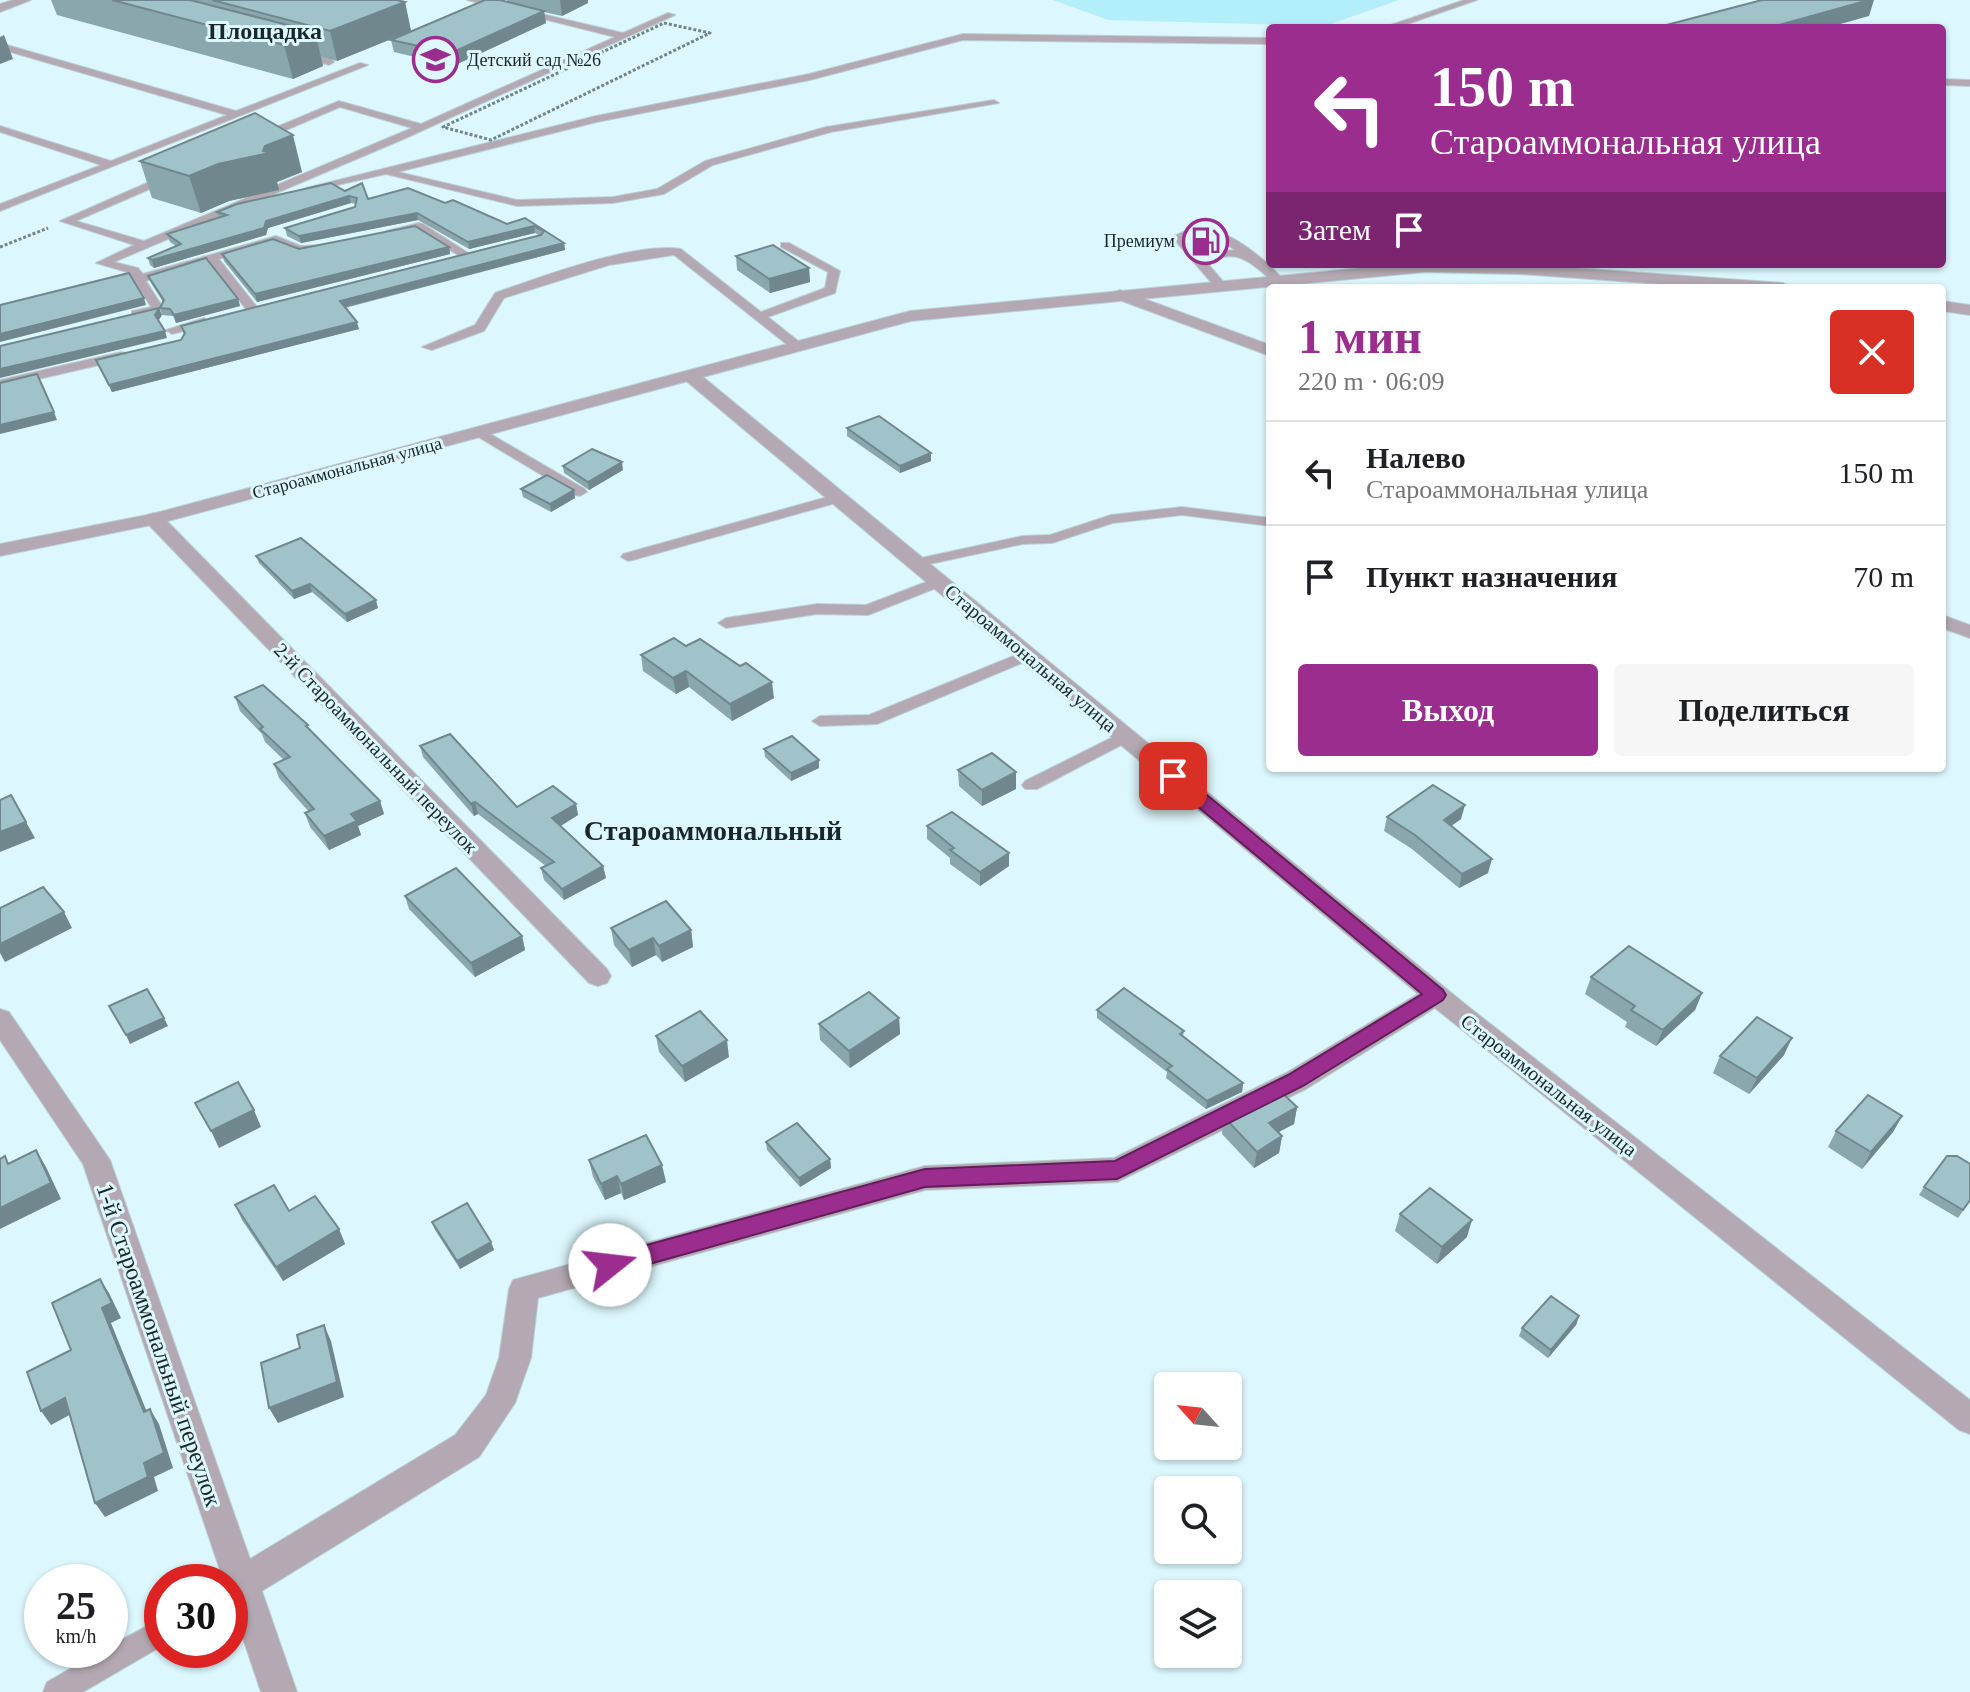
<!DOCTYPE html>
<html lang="ru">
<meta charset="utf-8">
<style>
:root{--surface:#fff;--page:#f6f6f6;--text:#202124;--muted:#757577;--line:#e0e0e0;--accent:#9a2d8d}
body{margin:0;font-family:"Times New Roman",serif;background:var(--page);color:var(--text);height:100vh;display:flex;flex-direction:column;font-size:30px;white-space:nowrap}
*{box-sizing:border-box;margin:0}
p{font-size:26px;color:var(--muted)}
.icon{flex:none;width:44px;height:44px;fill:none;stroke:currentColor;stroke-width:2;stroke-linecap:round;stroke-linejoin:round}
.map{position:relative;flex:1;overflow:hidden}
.sheet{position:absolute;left:1266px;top:284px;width:680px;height:488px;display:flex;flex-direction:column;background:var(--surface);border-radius:8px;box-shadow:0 2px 6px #0004}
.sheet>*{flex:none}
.banner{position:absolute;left:1266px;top:24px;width:680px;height:244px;border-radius:8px;box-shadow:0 2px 6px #0004;background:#9a2d8d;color:#fff;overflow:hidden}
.needle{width:52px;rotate:297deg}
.buttons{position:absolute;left:1154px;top:1372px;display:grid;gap:16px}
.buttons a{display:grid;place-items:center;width:88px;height:88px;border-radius:8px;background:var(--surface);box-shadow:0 2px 6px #0004;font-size:40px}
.speed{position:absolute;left:24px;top:1564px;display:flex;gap:16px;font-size:40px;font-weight:700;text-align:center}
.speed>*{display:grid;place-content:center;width:104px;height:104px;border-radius:50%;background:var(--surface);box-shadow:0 2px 6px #0004;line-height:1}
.speed small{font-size:20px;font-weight:400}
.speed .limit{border:12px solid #d22;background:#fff;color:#111}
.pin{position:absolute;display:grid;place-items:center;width:68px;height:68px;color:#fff;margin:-34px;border-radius:16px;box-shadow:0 4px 12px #0006}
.me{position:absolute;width:88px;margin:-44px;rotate:74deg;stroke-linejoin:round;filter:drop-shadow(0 0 6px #0008)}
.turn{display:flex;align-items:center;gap:28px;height:168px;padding:0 32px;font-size:36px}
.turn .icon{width:104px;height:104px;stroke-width:2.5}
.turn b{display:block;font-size:56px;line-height:68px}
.then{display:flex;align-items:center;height:76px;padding:0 32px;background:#0003;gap:16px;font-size:30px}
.round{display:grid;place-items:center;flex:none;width:84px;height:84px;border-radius:8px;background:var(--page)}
.headline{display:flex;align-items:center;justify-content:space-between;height:136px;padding:0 32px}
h1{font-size:48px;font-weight:800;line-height:60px;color:var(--accent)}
.primary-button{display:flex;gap:16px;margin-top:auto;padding:16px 32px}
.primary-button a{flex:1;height:92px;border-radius:8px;background:var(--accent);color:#fff;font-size:32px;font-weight:800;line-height:92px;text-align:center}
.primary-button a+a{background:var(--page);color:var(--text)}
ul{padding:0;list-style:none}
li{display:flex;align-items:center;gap:24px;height:104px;padding:0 32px;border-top:2px solid var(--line)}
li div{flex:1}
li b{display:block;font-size:30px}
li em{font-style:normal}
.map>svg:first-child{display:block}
</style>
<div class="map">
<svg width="1970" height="1692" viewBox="0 0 1970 1692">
<rect width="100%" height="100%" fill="#dcf7fd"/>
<path fill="#b3effb" d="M1053,0H1399L1325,26L1108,20Z"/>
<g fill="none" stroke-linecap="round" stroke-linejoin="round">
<defs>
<g id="service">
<path d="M467,0H482L623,33L668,13L675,15L406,138L114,262L138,268L143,274L276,236L301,246L320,245V249L300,253L275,243L219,259L257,307V313H249L209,262L146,281L164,309L132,317V311L151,307L130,273L96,263L134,245L60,221L165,175H173V179L76,221L144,241L412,128L340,107L263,140H255V136L339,101L421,124L615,37Z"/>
<path d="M1464,0H1477L1396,28H1382Z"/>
<path d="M963,34L1270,38V44L963,40L810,80L597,122L398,172L517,200L613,197L657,189L705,161L826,127L994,100L999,103L831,132L713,165L664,194L613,203L517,206L386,174L311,191L306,188L596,116L809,74Z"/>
<path d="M0,43L236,111L360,63L368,65L0,211V204L101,165L0,132V126L111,161L227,115L0,49Z"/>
<path d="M300,51L332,60L334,62L329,65L297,56V52Z"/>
<path d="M1942,79L1970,80V86L1942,85Z"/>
<path d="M419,223L423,224L473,256L463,258L417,230L392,234L386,231Z"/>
<path d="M1192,228C1228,227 1259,254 1283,279L1273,282C1254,265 1234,244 1209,265L1226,285L1216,288L1172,237ZM1194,235L1215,237L1235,250L1218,251L1203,258L1185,238Z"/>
<path d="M781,243H789L840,271L835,293L768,317L802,344V350H794L674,255L609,265L504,298L484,331L432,350L422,347L475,325L495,293C541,277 633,242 681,249L761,312L825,288L828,272L781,247Z"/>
<path d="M204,318L210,322L208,325L172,334L166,330Z"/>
<path d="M121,352L125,353V359L0,388V380Z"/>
<path d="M480,428L585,489L587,492L580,496L575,495L475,435V429Z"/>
<path d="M838,494L845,498L843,501L633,560L628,561L621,557L623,554Z"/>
<path d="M1182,507L1270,518V526L1182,515L1113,523L1052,543L1023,544L916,567L909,563L916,559L1023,536L1050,535L1111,515Z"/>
<path d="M939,577L944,579V585L868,615L817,614L726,628L718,623L726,618L817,604L866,605Z"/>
<path d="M1028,650L1034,652L1036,655L1034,658L877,724L820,726L812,721L820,716L869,715Z"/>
<path d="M1125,731L1133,736L1131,740L1037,789H1025L1022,785L1025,781Z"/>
<path d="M162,1618V1646L83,1692H43L47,1682L103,1650H110V1646Z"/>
</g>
<g id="minor">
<path d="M13,0H31L0,12V4Z"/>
<path d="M1120,290L1270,345V356L1114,298V292Z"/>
<path d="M691,371L697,372L1465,1004L1970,1400V1434L1959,1430L1435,1008L1306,1089L1117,1182L925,1190L538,1298L531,1358L515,1403L479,1457L262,1591L297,1692H261L230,1600V1582H224L83,1164L0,1040V1009L9,1012L110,1160L250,1559L455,1435L486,1395L499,1358L509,1289L513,1280L925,1166L1114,1158L1286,1073L1418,994L685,380L682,376L685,372Z"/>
<path d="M154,513L161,515L607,969L611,976L607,983L598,986L589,983L147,523L144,519L147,515Z"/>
<path d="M1942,615L1970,625V638L1942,628Z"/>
</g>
<g id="tertiary">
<path d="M1404,264H1519L1783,283L1791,288H1717L1519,274L1425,272L911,321L161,523L0,556V544L152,514L910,311Z"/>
<path d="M1942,301L1970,305V315L1942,311Z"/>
</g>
</defs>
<use href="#service" stroke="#b9d2d7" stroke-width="2"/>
<use href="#minor" stroke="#b9d2d7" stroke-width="2"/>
<use href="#tertiary" stroke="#b9d2d7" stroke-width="2"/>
<g stroke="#718589" stroke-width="3" stroke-dasharray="3 2" stroke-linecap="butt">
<path d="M664,23L710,33L491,140L443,127Z"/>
<path d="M0,247L48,228"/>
</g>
<use href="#service" fill="#b4a9b2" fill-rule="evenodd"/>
<use href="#minor" fill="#b4a9b2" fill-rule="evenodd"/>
<use href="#tertiary" fill="#b4a9b2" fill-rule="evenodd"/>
</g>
<g fill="#8aa7ad">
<path d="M51,0H397L405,2L411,31L337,61L321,57L323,66L293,79L57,15Z"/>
<path d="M507,0H588V3L562,16L544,12L546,23L453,66L394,52L391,40L507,2Z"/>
<path d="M140,161L302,172L277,182L279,190L229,201L201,213L152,198Z"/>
<path d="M345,191L368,199L445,203L507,224L525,218L564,243L565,250L345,308L359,329L112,392L96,360L181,340L184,335L181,326L539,235L535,233L469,249L418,220L301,243L287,236L285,228L355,207L356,204L351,203L268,228L266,235L154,268L150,265L148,258L176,246L170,242L167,234L219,218L217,212Z"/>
<path d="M449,247L450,254L257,302L224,261L222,254L299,249Z"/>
<path d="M736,256L809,268L810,282L770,293L737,270Z"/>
<path d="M148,276L238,299L240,306L176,323L173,316L162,315L160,308L163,302L151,283Z"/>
<path d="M847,428L931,461L900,473L847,436Z"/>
<path d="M563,466L623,470L589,490L564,473Z"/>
<path d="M521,489L574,490L575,498L551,512L523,497Z"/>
<path d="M256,556L378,608L347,622L312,592L294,599L259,563Z"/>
<path d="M686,646L774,698L732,721L689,687L676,694L643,671L641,655Z"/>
<path d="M235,697L310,730L380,801L384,814L358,826L361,835L329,850L310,827L305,813L309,812L279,778L274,764L284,760L265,742L262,734L240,711Z"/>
<path d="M420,746L517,807L576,804L578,815L561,826L603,866L606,878L564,900L544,880L541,868L546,866L478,814L474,816L423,757Z"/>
<path d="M764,749L819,768L791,781L765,757Z"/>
<path d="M958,770L1016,789L982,806L959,786Z"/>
<path d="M1387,817L1461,819L1451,826L1488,873L1459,888L1412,849L1384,831Z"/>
<path d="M927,826L1009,853V866L980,886L950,864V858L927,839Z"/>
<path d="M405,896L522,936L525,950L475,977L409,909Z"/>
<path d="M611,928L691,930L693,947L662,962L656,955L632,967L614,945Z"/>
<path d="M1591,977L1702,993L1695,1010L1656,1046L1625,1027L1627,1022L1585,994Z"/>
<path d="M1097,1010L1184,1031L1183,1036L1243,1083L1242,1092L1206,1109L1166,1078L1167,1072L1097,1018Z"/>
<path d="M899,1018L900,1034L850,1068L820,1040L819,1024Z"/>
<path d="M656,1036L729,1057L685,1082L659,1052Z"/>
<path d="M1784,1055L1749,1094L1713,1073L1720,1056Z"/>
<path d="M1297,1107L1294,1124L1278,1132L1282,1136L1279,1153L1254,1168L1222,1134L1224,1117Z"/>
<path d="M1902,1116L1893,1132L1862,1169L1828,1147L1836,1131Z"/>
<path d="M766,1142L830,1159L831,1168L800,1187L767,1150Z"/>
<path d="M589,1160L666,1182L624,1200L621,1193L605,1200L593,1177Z"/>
<path d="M1924,1187L1970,1201L1958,1218L1919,1195Z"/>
<path d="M235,1205L289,1211L339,1229L345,1244L283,1281L242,1220Z"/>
<path d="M1400,1214L1467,1237L1437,1264L1395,1231Z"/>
<path d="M432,1222L491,1242L494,1250L460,1269L435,1230Z"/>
<path d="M1579,1316L1576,1325L1548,1358L1519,1336L1522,1328Z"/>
</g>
<g fill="#70888d">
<path d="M560,0H588V3L562,16Z"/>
<path d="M1869,0H1874L1869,16L1826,28H1768Z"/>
<path d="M405,2L411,31L337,61L330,31Z"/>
<path d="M544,11L546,23L453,66L451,53Z"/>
<path d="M315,32L323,66L293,79L284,45Z"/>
<path d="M4,35L13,59L0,64V37Z"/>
<path d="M293,135L302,172L277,182L279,190L229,201L201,213L189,176L218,164L263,151L265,146Z"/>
<path d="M349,196L351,203L268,228L266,235L154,268L152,260L266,221Z"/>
<path d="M417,213L418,220L301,243L299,236Z"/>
<path d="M534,226L535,233L469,249L468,242Z"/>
<path d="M564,243L565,250L342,308L340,301Z"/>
<path d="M449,247L450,254L257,302L255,294Z"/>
<path d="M809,268L810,282L770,293L769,279Z"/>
<path d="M144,298L146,305L0,342V334Z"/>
<path d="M238,299L240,306L176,323L174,315Z"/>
<path d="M159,308L162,315L157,323L155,315Z"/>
<path d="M357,322L359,329L112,392L109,385Z"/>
<path d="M165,331L167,338L0,378V369Z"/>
<path d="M54,412L57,420L0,434V425Z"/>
<path d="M931,453V461L900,473V466Z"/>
<path d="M622,462L623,470L589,490L588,482Z"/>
<path d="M574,490L575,498L551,512L550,504Z"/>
<path d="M310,584L312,592L294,599L292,591Z"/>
<path d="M376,600L378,608L347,622L345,614Z"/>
<path d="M686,671L689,687L676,694L673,678Z"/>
<path d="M772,682L774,698L732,721L730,704Z"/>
<path d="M819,760V768L791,781V773Z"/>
<path d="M1016,772V789L982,806V790Z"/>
<path d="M380,801L384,814L358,826L361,835L329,850L324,836L351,814Z"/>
<path d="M475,802L478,814L474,816L471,804Z"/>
<path d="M576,804L578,815L555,829L552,818Z"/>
<path d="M1465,805L1461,819L1440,834L1444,820Z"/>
<path d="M26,822L35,838L0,852V832Z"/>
<path d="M1009,853V866L980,886V872Z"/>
<path d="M1492,859L1488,873L1459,888L1462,874Z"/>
<path d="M603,866L606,878L564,900L562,889Z"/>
<path d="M64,912L72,928L5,962L0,953V944Z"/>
<path d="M691,930L693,947L662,962L659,946Z"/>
<path d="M522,936L525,950L475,977L471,963Z"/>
<path d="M653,938L656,955L632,967L629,950Z"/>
<path d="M1702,993L1695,1010L1656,1046L1663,1030Z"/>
<path d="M164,1018L168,1026L130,1044L126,1035Z"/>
<path d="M899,1018L900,1034L850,1068L849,1051Z"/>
<path d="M1792,1038L1784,1055L1749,1094L1757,1078Z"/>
<path d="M727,1040L729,1057L685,1082L682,1066Z"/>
<path d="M1243,1083L1242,1092L1206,1109L1207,1101Z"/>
<path d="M1297,1107L1294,1124L1266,1139L1269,1123Z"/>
<path d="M254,1110L261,1127L219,1148L211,1131Z"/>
<path d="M1902,1116L1893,1132L1862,1169L1871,1152Z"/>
<path d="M1282,1136L1279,1153L1254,1168L1257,1152Z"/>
<path d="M36,1150L46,1167L61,1199L0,1229V1208Z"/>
<path d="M830,1159L831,1168L800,1187L799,1178Z"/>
<path d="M662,1165L666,1182L624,1200L621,1184Z"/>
<path d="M617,1176L621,1193L605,1200L601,1184Z"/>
<path d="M1472,1220L1467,1237L1437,1264L1442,1247Z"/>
<path d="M339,1229L345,1244L283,1281L276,1267Z"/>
<path d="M491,1242L494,1250L460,1269L457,1261Z"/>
<path d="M100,1279L109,1293L121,1318L111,1323L153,1427L144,1412L102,1308Z"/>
<path d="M1579,1316L1576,1325L1548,1358L1551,1350Z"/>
<path d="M324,1325L331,1341L344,1397L278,1423L269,1408Z"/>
<path d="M65,1398L75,1412L51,1425L41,1411Z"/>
<path d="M150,1409L159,1424L173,1468L154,1477L158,1491L105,1517L95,1503L144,1463Z"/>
</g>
<g fill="#a0c2c9" stroke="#70888d" stroke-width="2">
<path d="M112,0H190L315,32L284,45Z"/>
<path d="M212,0H397L405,2L330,31Z"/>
<path d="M485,0H500L544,11L451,53L391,40Z"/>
<path d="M1762,0H1869L1768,28H1769H1655Z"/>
<path d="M255,113L293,135L265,146L263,151L269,153L218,164L189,176L140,161Z"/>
<path d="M331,183L345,191L362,183L368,199L408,188L445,203L453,200L507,224L525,218L564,243L340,301L357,322L109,385L96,360L181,340L185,333L181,326L541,235L544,231L534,226L468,242L417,213L299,236L285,228L355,207L357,198L349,196L266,221L264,228L152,260L148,258L181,244L167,234L227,215L217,212L237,204Z"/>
<path d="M415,226L449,247L255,294L222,254L273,239L299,249Z"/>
<path d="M773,245L809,268L769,279L736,256Z"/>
<path d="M206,258L238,299L174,315L170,309L160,308L164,300L148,276Z"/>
<path d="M129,273L144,298L0,334V305Z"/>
<path d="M159,308L155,315L165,331L0,369V346Z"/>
<path d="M37,374L54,412L0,425V383Z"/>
<path d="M879,416L931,453L900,466L847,428Z"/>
<path d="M592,449L622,462L588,482L563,466Z"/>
<path d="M547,475L574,490L550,504L521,489Z"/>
<path d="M301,538L376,600L345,614L310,584L292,591L256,556Z"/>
<path d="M674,638L686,646L700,639L740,666L746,663L772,682L730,704L686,671L673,678L641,655Z"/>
<path d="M263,685L308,725L306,726L380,801L351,814L357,821L324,836L305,813L314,809L274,764L290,757L260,729L263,727L235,697Z"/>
<path d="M450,734L517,807L553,786L576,804L552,818L603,866L562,889L541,868L554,862L475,802L471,804L420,746Z"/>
<path d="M792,736L819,760L791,773L764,749Z"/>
<path d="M992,753L1016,772L982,790L958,770Z"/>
<path d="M1433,785L1465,805L1444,820L1492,859L1462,874L1415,835L1387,817Z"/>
<path d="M11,795L26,822L0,832V800Z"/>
<path d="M952,812L1009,853L980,872L950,850L954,848L927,826Z"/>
<path d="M456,868L522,936L471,963L405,896Z"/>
<path d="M43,887L64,912L0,944V908Z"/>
<path d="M666,901L691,930L659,946L653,938L629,950L611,928Z"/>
<path d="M1629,946L1702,993L1663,1030L1631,1010L1635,1006L1591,977Z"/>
<path d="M1124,988L1184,1031L1180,1034L1243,1083L1207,1101L1167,1069L1172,1066L1097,1010Z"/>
<path d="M147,989L164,1018L126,1035L109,1006Z"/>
<path d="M869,992L899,1018L849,1051L819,1024Z"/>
<path d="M700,1011L727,1040L682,1066L656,1036Z"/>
<path d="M1757,1017L1792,1038L1757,1078L1720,1056Z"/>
<path d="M238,1082L254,1110L211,1131L195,1103Z"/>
<path d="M1279,1090L1297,1107L1269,1123L1282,1136L1257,1152L1224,1117Z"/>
<path d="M1868,1095L1902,1116L1871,1152L1836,1131Z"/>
<path d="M797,1123L830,1159L799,1178L766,1142Z"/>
<path d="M646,1135L662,1165L621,1184L617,1176L601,1184L589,1160Z"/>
<path d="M36,1150L51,1183L0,1208V1159L5,1156L8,1164Z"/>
<path d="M1947,1156H1957L1970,1164V1200L1963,1210L1924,1187Z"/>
<path d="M274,1185L289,1211L315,1196L339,1229L276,1267L235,1205Z"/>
<path d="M1430,1188L1472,1220L1442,1247L1400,1214Z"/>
<path d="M467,1203L491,1242L457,1261L432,1222Z"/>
<path d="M100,1279L112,1303L102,1308L144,1412L150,1409L164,1453L144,1463L148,1477L95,1503L65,1398L41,1411L27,1372L71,1350L52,1303Z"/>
<path d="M1551,1296L1579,1316L1551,1350L1522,1328Z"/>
<path d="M324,1325L337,1382L269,1408L261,1363L300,1348L297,1335Z"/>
</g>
<path fill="#9a2d8d" stroke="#641d5c" stroke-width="2" d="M1173,770L1179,772L1443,990L1446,995L1443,1000L1303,1086L1117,1179L925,1187L610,1275L602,1272L598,1265L602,1258L610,1255L925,1169L1115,1161L1288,1075L1422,994L1166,780L1164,776L1166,772Z"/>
<defs>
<symbol id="school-ring" viewBox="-11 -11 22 22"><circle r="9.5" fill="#dcf7fd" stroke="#9a2d8d" stroke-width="1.5"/><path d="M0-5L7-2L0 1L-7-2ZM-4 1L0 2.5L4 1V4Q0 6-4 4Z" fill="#9a2d8d"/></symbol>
<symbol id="fuel-ring" viewBox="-11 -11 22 22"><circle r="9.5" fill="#dcf7fd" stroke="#9a2d8d" stroke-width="1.5"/><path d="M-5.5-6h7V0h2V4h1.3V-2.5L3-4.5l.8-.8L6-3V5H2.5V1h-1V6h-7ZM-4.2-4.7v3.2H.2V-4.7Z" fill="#9a2d8d"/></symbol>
</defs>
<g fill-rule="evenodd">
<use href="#school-ring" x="410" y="34" width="51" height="51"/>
<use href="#fuel-ring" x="1180" y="216" width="51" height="51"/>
</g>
<g text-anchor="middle" stroke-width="6" stroke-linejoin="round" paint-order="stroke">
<g font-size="18" fill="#1a272a" stroke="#dcf7fd" text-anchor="start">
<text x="467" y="66">Детский сад №26</text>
<text x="1175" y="247" text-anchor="end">Премиум</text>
</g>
<g font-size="18" fill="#1a272a" stroke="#dcf7fd">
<text transform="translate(347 468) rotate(-15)" y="6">Староаммональная улица</text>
</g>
<g font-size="20" fill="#1a272a" stroke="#dcf7fd">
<text transform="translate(1031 658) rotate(40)" y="7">Староаммональная улица</text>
<text transform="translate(376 748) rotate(46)" y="7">2-й Староаммональный переулок</text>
<text transform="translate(1549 1085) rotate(38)" y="7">Староаммональная улица</text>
</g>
<g font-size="24" font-weight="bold" fill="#1a272a" stroke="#dcf7fd">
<text x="265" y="39">Площадка</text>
</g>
<g font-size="24" fill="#1a272a" stroke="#dcf7fd">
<text transform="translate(159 1345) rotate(71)" y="8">1-й Староаммональный переулок</text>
</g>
<g font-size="28" font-weight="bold" fill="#1a272a" stroke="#dcf7fd">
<text x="713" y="840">Староаммональный</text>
</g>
</g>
</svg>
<div class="buttons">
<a><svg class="needle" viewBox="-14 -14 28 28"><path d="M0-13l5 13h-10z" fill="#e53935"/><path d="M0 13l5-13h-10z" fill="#757577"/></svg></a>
<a><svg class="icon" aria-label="search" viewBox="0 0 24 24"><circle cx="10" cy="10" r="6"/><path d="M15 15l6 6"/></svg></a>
<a><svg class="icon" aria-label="layers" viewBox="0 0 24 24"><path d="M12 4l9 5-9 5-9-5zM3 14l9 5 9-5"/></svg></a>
</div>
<div class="speed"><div>25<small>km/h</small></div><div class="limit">30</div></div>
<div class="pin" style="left:1173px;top:776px;background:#d93025"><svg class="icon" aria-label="arrive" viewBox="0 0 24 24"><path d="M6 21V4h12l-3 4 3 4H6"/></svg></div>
<svg class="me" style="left:610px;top:1265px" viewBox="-20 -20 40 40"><circle r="19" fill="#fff"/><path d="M0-13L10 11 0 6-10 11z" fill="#9a2d8d"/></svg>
<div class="banner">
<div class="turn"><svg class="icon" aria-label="left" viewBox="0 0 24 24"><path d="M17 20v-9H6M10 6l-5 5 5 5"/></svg><div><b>150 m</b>Староаммональная улица</div></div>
<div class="then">Затем<svg class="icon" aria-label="arrive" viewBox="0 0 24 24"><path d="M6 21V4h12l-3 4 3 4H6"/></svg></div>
</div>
<section class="sheet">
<div class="headline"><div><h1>1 мин</h1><p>220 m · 06:09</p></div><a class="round" style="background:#d93025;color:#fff"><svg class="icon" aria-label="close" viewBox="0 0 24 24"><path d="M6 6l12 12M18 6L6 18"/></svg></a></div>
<ul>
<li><svg class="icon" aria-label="left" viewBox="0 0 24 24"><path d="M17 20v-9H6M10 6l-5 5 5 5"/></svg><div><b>Налево</b><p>Староаммональная улица</p></div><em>150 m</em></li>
<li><svg class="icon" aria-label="arrive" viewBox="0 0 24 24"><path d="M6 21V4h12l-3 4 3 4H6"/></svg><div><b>Пункт назначения</b></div><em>70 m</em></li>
</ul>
<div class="primary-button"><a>Выход</a><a>Поделиться</a></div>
</section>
</div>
